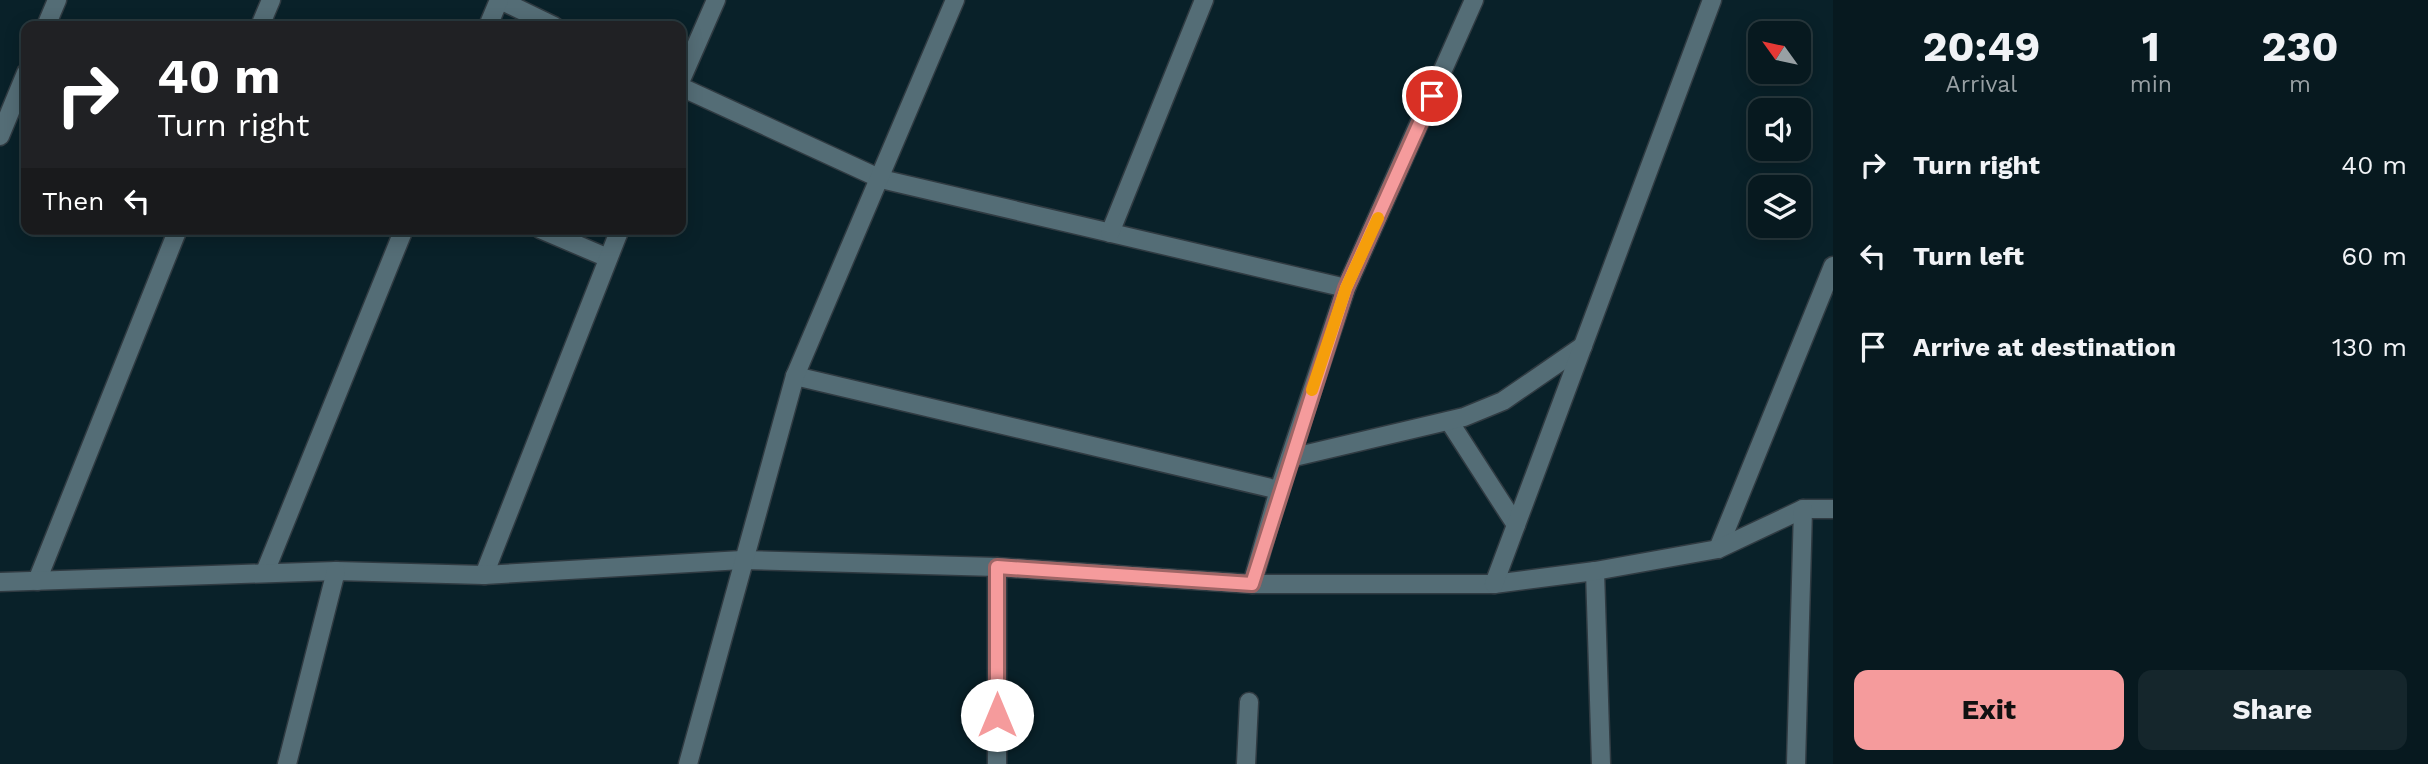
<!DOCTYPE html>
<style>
:root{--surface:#07191f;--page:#15262c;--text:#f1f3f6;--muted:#98a0a4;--line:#28383d;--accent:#f59b9c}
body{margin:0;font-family:"Work Sans",sans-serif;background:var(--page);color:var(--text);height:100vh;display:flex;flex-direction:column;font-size:26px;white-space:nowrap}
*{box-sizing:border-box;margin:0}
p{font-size:23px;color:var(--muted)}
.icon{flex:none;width:38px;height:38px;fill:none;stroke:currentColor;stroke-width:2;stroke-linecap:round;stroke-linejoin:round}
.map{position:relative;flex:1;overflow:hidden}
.drawer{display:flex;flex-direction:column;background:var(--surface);width:595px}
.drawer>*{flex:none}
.top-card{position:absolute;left:21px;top:21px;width:665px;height:214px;border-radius:14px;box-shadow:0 4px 18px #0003,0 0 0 2px var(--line);background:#202124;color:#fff;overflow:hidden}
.needle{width:46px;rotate:303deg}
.buttons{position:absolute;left:1748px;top:21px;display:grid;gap:14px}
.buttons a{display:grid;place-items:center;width:63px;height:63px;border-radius:14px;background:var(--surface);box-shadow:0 4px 18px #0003,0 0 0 2px var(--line);font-size:35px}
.pin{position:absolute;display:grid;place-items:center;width:60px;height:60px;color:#fff;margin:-30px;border:4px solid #fff;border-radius:50%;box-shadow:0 2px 7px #0007}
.me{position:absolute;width:77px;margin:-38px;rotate:0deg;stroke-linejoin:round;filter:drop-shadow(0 0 5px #0008)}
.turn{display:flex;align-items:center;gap:24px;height:147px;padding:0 21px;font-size:32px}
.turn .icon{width:91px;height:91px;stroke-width:2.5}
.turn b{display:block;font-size:49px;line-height:60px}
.then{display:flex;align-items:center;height:66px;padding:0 21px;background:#0003;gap:14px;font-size:26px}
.eta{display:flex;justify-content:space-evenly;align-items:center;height:119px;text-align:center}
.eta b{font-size:42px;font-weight:700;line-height:49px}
.action{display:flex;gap:14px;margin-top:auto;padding:14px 21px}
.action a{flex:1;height:80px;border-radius:14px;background:var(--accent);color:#111;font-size:28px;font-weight:700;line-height:80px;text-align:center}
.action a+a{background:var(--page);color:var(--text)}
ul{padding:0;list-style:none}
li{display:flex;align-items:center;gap:21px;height:91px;padding:0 21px}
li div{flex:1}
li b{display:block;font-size:26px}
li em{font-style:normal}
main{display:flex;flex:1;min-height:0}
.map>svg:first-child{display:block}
</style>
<main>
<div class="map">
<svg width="1833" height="764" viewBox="0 0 1833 764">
<rect width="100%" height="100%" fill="#092129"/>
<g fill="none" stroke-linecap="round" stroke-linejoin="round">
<defs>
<g id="street">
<path d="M500,0L554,26"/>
<path d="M46,26L57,0"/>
<path d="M260,26L271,0"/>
<path d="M488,26L499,0"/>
<path d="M681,80L716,0"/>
<path d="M681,87L881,179L1346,288"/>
<path d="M0,136L26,73"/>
<path d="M540,229L608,258"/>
<path d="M1110,233L1204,0"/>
<path d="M795,376L1279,490"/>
<path d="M1449,421L1516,525"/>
<path d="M1290,458L1464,417L1503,401L1583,346"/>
<path d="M1718,549L1833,266"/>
<path d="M1595,571L1601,764"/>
<path d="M265,572L404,229"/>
<path d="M484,575L620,229"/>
<path d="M37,581L178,229"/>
<path d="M0,582L336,571L484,575L742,560L997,567L1252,584H1494L1595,571L1718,549L1803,509H1833"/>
<path d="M1252,584L1279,490L1346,288L1474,0"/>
<path d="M1494,584L1712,0"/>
<path d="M287,764L336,571"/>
<path d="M688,764L795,376L955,0"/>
<path d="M997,764V567"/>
<path d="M1246,764L1249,702"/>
<path d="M1796,764L1803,509"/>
</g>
</defs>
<use href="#street" stroke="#303b42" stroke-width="21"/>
<use href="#street" stroke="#546d76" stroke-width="18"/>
</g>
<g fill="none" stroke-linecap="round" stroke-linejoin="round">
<defs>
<path id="route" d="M997,715V567L1252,584L1346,288L1432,96"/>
</defs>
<use href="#route" stroke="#9f6565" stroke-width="18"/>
<use href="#route" stroke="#f59b9c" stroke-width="12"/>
<path stroke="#f59e0b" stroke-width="12" d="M1312,390L1346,288L1378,218"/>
</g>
</svg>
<div class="buttons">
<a><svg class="needle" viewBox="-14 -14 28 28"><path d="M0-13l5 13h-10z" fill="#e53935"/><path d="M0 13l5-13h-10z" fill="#98a0a4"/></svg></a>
<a><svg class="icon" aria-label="sound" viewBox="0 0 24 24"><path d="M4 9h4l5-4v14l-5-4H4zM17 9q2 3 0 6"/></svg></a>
<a><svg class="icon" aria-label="layers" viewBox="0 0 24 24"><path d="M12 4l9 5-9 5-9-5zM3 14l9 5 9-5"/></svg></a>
</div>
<div class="pin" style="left:1432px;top:96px;background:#d93025"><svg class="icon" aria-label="arrive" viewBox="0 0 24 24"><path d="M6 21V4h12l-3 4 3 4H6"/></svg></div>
<svg class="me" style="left:997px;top:715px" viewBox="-20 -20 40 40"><circle r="19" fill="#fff"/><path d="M0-13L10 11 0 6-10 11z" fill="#f59b9c"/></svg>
<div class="top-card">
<div class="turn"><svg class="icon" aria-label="right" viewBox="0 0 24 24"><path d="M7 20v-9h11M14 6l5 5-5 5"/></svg><div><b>40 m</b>Turn right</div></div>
<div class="then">Then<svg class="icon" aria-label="left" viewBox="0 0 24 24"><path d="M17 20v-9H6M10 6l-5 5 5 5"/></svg></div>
</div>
</div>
<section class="drawer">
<div class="eta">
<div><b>20:49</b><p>Arrival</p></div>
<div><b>1</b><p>min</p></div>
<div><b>230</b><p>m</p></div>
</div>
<ul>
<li><svg class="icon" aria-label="right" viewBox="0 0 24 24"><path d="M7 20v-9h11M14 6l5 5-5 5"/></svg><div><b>Turn right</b></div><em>40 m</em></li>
<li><svg class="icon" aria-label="left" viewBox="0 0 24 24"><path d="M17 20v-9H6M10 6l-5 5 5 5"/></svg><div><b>Turn left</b></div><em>60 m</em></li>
<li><svg class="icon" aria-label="arrive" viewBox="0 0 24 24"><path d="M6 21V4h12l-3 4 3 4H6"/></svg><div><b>Arrive at destination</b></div><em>130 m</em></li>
</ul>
<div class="action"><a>Exit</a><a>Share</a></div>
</section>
</main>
